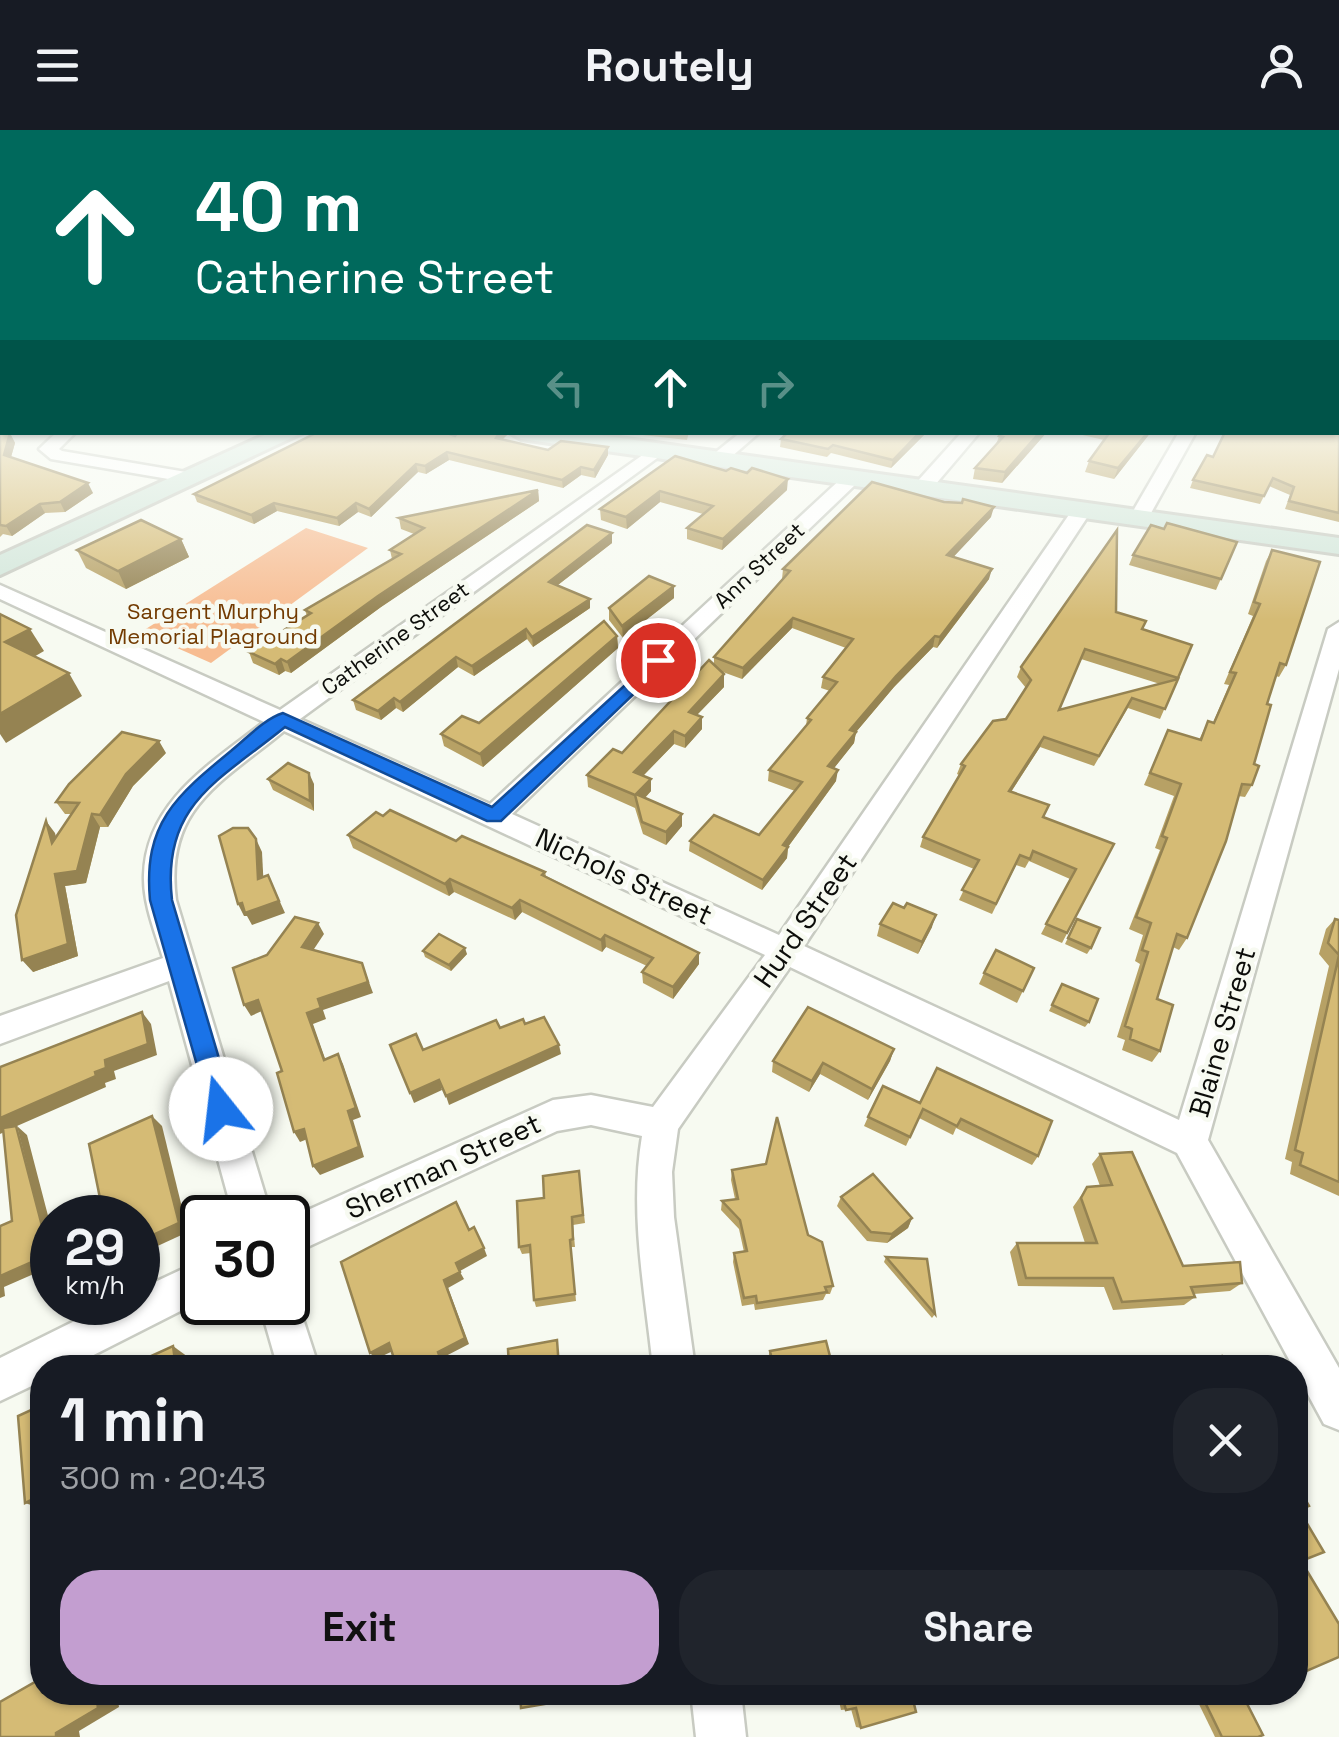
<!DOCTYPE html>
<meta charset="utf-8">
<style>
:root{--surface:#171b24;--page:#20242c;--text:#f1f3f6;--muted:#9ea1a6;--accent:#c39ed0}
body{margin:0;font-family:"Space Grotesk",sans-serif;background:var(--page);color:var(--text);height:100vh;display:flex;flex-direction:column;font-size:38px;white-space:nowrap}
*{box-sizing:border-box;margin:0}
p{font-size:32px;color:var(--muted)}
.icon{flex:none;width:55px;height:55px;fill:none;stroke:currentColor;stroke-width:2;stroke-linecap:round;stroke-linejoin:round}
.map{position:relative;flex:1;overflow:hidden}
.panel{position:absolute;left:30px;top:1225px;width:1278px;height:350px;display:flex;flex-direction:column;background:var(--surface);border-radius:40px;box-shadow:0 2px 8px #0004}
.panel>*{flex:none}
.hud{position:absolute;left:0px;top:0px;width:1340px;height:305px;box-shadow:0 2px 8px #0004;background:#00695c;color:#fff;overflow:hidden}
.speed{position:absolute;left:30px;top:1065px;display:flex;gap:20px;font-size:50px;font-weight:700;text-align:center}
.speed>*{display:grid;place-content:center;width:130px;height:130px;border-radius:50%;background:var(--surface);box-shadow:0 2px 8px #0004;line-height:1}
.speed small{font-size:25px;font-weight:400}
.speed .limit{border:5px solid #111;border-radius:15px;background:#fff;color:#111}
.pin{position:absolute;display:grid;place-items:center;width:85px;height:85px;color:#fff;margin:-42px;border:5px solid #fff;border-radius:50%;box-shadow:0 2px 10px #0007}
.me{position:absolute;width:110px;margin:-55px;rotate:344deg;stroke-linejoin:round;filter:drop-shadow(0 0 8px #0008)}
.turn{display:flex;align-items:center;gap:35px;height:210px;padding:0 30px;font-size:45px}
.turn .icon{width:130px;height:130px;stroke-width:2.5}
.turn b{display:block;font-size:70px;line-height:85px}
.lanes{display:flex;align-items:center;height:95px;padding:0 30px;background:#0003;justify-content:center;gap:50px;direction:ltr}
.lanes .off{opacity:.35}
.round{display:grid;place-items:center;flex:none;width:105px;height:105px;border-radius:40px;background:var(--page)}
.summary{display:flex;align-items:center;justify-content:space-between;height:170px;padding:0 30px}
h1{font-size:60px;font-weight:700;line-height:75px}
.button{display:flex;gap:20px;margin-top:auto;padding:20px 30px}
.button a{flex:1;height:115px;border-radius:40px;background:var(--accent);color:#111;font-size:40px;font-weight:700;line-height:115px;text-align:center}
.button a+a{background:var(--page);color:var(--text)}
header{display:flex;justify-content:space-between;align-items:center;height:130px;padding:0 30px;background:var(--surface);font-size:45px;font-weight:700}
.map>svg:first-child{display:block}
</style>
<header><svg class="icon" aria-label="menu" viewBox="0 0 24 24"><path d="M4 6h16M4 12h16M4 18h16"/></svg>Routely<svg class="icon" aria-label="person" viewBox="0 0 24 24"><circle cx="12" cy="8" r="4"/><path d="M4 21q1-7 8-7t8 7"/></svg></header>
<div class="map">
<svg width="1339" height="1607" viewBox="0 0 1339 1607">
<rect width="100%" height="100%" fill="#f7faf1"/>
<path fill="#f7bc91" d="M306,398L368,418L211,533L141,502Z"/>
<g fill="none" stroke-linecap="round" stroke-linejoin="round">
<defs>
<g id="street">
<path d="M57,302H76L59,319L62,321L192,343L201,348L192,353L51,329L39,319Z"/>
<path d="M741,302H760L723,334H711V326Z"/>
<path d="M962,302H980L929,362H915V354Z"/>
<path d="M1179,302H1196L1146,392H1132L1129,388Z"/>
<path d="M654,317L663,322L660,326L300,589L490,674L845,345H857V353L512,684L779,805L1075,376H1089L1092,380L804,816L1179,990L1328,499L1339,492V539L1208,1010L1339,1238V1300L1324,1294L1177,1023L790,837L678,999L672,1042L674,1087L695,1238H653C645,1161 629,1083 642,1006L591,995L557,1001L288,1126V1089L553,970L591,965L653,977L765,825L284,601C221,653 164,678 176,770L272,1088H234L169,851L0,914V886L163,828C155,802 143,773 144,745C146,671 212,633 264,592L0,469V455L280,580Z"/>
<path d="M202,1130V1170L68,1238H42V1251L0,1271V1228L113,1172H138V1160Z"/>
<path d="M288,1156L293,1158L319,1238H278L259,1172H288Z"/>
<path d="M691,1562H741L746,1607H696Z"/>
</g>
<g id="secondary">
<path d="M271,302H304L0,445V425Z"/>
<path d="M509,302H577L1339,408V424L521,309Z"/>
</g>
</defs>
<use href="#street" stroke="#c8cbc2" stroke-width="5"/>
<use href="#secondary" stroke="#c8cbc2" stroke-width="6"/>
<use href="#street" fill="#fff" fill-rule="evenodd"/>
<use href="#secondary" fill="#d2e6da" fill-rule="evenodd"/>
</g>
<g fill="#b7a165" fill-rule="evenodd">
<path d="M0,265H2V302H17V305L10,304L15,313L11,327L93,363L65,382L45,383L12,406L3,404L0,407Z"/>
<path d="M1339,265V392L1285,379L1290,365L1269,356L1260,374L1190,358L1193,350L1213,327Z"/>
<path d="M458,302H506L507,305L502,309L548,320L608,317V325L595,348L581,345L563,358L449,330L426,344L418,342L371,387L358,382L339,396L277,381L254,394L197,372L194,364L455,306Z"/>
<path d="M616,302H689L687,310Z"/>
<path d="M788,302H927L891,338L831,323L827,327L780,317L781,309Z"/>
<path d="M1047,302L1002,353L973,349L975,338L996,315L999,306Z"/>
<path d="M1078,302H1151L1114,349L1085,342L1089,331L1104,310L1078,304Z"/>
<path d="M675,326L787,360L722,420L687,409V398L703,384L660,372L627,399L601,390L600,379Z"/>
<path d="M538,360L539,371L381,477L291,543L285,541L279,545L253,533L249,522L307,486L305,480L392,429L390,420L414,404L401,399L399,388Z"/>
<path d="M991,387L953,427L989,449L937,518L933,517L894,557L856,602L854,613L834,638L836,651L788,717L787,728L762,760L689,721L690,711L759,705L795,661L768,651L769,640L806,596L807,588L830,561L821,558L823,547L846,518L792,498L742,549L720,541L724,557L697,585L702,599L685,618L674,614L643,646L651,649V661L645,668L682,696L666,715L643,704L635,678L588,657L587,645L622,623L714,534V527L782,449L783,439Z"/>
<path d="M1164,399L1237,412L1216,460L1129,435L1133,425Z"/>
<path d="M612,403V413L558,455L590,469V478L533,517L527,509L474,546L458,537L403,582L396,578L381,590L356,580L353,570Z"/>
<path d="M181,409L189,427L126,459L86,438L77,420Z"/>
<path d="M1272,420L1286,535L1279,547L1276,546L1267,574L1254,634L1252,655L1245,667L1238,666L1187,808L1179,820L1173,817L1157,869L1160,921L1152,932L1122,920L1125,910L1117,907L1140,834L1135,831L1143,805L1129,799L1160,720L1155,718L1174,666L1144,655L1168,600L1199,610L1208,591L1213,593L1229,555L1224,554L1253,486L1248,484L1266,431Z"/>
<path d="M674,456V468L623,508L609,490V478Z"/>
<path d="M1116,482L1142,499L1192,515L1160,589L1128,578L1094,636L1040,617L1011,662L1044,687L1114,714L1062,813L1041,804L1070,749L1029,731L1025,738L1016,735L992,784L959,770L974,739L920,717L923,707L959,645L957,644L961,634L1006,589L1026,558L1017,547L1021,537ZM1081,529L1160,554L1059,580Z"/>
<path d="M617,506L618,518L483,637L444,616L441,604L479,593Z"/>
<path d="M166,623L133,656L108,697H100L86,753L65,756L78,826L33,842L46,691L56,707L71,684H65L56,672Z"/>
<path d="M268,649L314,654V681L273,660Z"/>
<path d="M383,686L545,742L546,746L699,823V834L673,869L643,853L642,842L647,836L606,817L602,822L522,782L515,790L454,762L449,766L353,718L348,705Z"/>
<path d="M1077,789L1091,818L1087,824L1065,814Z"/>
<path d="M1335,789L1339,790V1066L1290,1044L1292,1032L1285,1029L1329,836L1319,824L1326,799Z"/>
<path d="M880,794L932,797L918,824L877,806Z"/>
<path d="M423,821L467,824L451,841L425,827Z"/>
<path d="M1034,838L1017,873L979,854L984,843Z"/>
<path d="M1062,854L1089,892L1085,897L1049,881Z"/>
<path d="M894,919L890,931L868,970L820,944L809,962L772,942L773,931Z"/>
<path d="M937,938L1038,1026L1032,1035L956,998L953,1005L919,988L906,1016L864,996L868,987L920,973Z"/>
<path d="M1100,1024L1183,1136L1242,1153L1230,1161L1194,1164L1195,1167L1184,1175L1113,1180L1104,1157L1018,1156L1010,1122L1017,1113H1085L1073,1077L1087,1057L1100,1056L1092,1034Z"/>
<path d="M732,1040L808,1105L833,1156L830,1164H826L823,1170L755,1180L754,1174L742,1176L733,1132L734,1123L744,1122L739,1099L721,1080L722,1071L735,1069L731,1050Z"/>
<path d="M579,1041L585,1093L573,1095L575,1117H571L576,1171L536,1177L534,1170L531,1123L522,1124L519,1117L544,1068Z"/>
<path d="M841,1067L912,1088L908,1098L887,1113L867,1111L837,1076Z"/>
<path d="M886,1127L935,1184L932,1188L884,1132Z"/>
<path d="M770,1221L833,1238H770L768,1228Z"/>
<path d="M1295,1352L1299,1380L1301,1431L1302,1543H1295Z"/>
<path d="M837,1562H911L861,1598L856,1597L851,1579L841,1580Z"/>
<path d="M1193,1562H1241L1258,1607H1215Z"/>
</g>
<g fill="#958352">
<path d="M500,302H506L507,305L497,315L496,308Z"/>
<path d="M920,302H927L891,338L893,330Z"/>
<path d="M1040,302H1047L1002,353L1005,342Z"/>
<path d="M1148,302H1151L1114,349L1118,338Z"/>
<path d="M10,303L15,313L9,334L4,325Z"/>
<path d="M608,317V325L595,348L594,340Z"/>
<path d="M447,322L449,330L426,344L425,336Z"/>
<path d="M416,334L418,342L371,387L369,379Z"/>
<path d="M581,337V345L563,358L562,350Z"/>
<path d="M788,349L787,360L722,420L723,409Z"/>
<path d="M88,353L93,363L65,382L60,372Z"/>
<path d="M538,360L539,371L381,477L291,543L287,532L378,466Z"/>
<path d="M660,361V372L627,399L626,387Z"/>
<path d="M274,373L277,381L254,394L251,385Z"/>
<path d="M356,373L358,382L339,396L337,388Z"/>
<path d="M40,374L45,383L12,406L6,396Z"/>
<path d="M994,377L991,387L945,436L947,425Z"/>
<path d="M612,403V413L550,461L549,452Z"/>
<path d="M181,409L189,427L126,459L118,441Z"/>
<path d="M992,439L989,449L937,518L940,507Z"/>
<path d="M674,456V468L623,508L622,496Z"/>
<path d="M590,469V478L533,517L532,507Z"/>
<path d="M793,488L792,498L742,549L743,538Z"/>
<path d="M30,499L44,521L20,535L5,512Z"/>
<path d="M526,499L527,509L474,546L472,536Z"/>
<path d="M617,506L618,518L483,637L480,624Z"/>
<path d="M935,506L933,517L894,557L856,602L854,613L827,647L828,636L850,600L896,546Z"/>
<path d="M456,527L458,537L403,582L400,572Z"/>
<path d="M281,529L285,541L279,545L275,534Z"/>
<path d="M69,543L82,566L6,613L0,604V584Z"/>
<path d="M724,544V557L688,594L689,582Z"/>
<path d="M394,568L396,578L381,590L378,581Z"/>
<path d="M702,587V599L685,618V606Z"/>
<path d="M674,601V614L635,654L634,642Z"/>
<path d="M1044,607L1040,617L1005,671L1009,661Z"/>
<path d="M159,611L166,623L133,656L108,697L100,685L126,644Z"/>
<path d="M838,640L836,651L782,725L783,715Z"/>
<path d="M309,643L314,654V681L310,671Z"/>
<path d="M651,649V661L638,675L636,664Z"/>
<path d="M92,684L100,697L86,753L65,756L78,826L33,842L22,830L55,744Z"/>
<path d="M682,684V696L666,715V702Z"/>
<path d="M46,691L55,703L61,725L52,713Z"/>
<path d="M256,709L262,722L264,761L258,749Z"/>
<path d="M788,717L787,728L762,760L763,750Z"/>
<path d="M268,745L285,783L252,795L247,786H244L238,774Z"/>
<path d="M450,749L454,762L449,766L445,754Z"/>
<path d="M520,770L522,782L515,790L512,778Z"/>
<path d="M936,785L932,797L918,824L922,812Z"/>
<path d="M318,793L324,804L308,828L302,817Z"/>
<path d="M605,805L606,817L602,822L601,810Z"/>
<path d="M465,818L467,824L451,841L449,835Z"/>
<path d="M699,823V834L673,869V857Z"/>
<path d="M362,833L373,863L323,880L326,889L313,894L329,940L324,930L307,883L318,869Z"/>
<path d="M258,870L264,880L251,886L244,875Z"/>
<path d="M142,882L151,894L157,925L114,941L116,949L105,953L106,957L17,996L27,1005L52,1101V1136L4,1157L5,1166L0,1168V1146L42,1096L17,996L0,1004V988L95,942Z"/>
<path d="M559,915L561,924L449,975L446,966Z"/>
<path d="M894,919L890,931L868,970L872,959Z"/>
<path d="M338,924L343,934L361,987L353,990L364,1027L320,1045L313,1036L348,981Z"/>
<path d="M823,933L820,944L809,962L812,951Z"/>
<path d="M439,950L442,960L414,973L410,963Z"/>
<path d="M152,986L162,996L188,1102L138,1125V1112Z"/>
<path d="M304,999L310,1008L300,1012L294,1002Z"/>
<path d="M912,1088L908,1098L887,1113L892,1104Z"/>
<path d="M484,1118L487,1126L460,1141L456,1133Z"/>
<path d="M460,1142L464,1149L448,1158L469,1214L442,1228L445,1238H444L438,1222L444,1150Z"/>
<path d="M389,1213L395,1220L376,1229L370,1223Z"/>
<path d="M173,1216L188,1227L190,1238H176Z"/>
<path d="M42,1365V1376L40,1378L25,1373Z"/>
<path d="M98,1562H119L117,1564L119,1577L79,1601L80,1607H56V1603Z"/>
</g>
<g fill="#d5bb75" stroke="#958352" stroke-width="2.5">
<rect x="0" y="265" width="2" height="29"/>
<path d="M1338,265H1339V383L1289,371L1294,357L1273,348L1264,366L1193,350L1207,325L1213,327L1225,302H1338Z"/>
<path d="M0,299L2,300V302L10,303L4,325L88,353L60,372L40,374L6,396L0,395Z"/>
<path d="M318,302H444L455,306L458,302H500L496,308L548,320L561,311L608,317L594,340L581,337L562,350L447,322L425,336L416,334L369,379L356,373L337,388L274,373L251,385L194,364Z"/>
<path d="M788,302H920L893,330L833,315L828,319L781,309Z"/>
<path d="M1002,302H1040L1005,342L975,338L1003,307L999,306Z"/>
<path d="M1110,302H1148L1118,338L1089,331Z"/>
<path d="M675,326L726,341L731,338L747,343L752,338L788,349L723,409L687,398L713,376L660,361L626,387L600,379Z"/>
<path d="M872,352L944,372L962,373L963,369L994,377L947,425L992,439L940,507L935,506L896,546L850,600L856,602L828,636L838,640L783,715L788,717L763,750L690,711L714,685L759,705L802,652L769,640L811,590L807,588L837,552L823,547L853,509L793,488L743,538L714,527L790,441L783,439Z"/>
<path d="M538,360L378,466L287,532L281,529L275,534L249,522L311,483L305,480L401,424L390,420L424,398L399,388Z"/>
<path d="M141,390L181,409L118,441L77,420Z"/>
<path d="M1167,393L1237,412L1221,449L1133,425L1151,395L1164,399Z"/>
<path d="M587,395L612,403L549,452L590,469L532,507L526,499L472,536L456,527L400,572L394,568L378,581L353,570Z"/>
<path d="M1117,400L1116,482L1146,491L1142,499L1192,515L1178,548L1085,519L1059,580L1178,549L1165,579L1132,568L1099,626L1044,607L1009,661L1049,675L1043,687L1114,714L1067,803L1046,794L1076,739L1033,721L1030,729L1020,725L996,774L962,760L979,730L923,707L965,636L961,634L993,591L1006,589L1031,550L1021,537Z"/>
<path d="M1272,420L1320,432L1286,535L1280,533L1267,574L1271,575L1254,634L1259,636L1252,655L1242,654L1226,711L1187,808L1177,804L1157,869L1173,875L1160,921L1130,909L1132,899L1125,896L1148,822L1142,820L1151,793L1136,787L1167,708L1162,706L1181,654L1150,643L1168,600L1201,610L1208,591L1214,593L1236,543L1230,542L1260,474L1254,472Z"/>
<path d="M649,446L674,456L622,496L609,478Z"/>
<path d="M0,484L30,499L5,512L69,543L0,584Z"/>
<path d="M604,491L617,506L480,624L441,604L462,586L479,593Z"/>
<path d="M709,530L724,544L689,582L702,587L685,606L674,601L634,642L651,649L636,664L682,684L666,702L642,692L635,665L587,645L613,619L622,623Z"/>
<path d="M122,602L159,611L126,644L100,685L92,684L77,741L55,744L68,814L22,830L16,785L46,691L52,713L79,673L56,672L69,654Z"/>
<path d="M288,633L309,643L310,671L268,649Z"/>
<path d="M390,680L456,711L462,706L545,742L542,745L699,823L673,857L642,842L653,828L605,805L601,810L520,770L512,778L450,749L445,754L348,705L376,682L383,686Z"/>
<path d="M233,698H248L256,709L258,749L268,745L279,771L245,783L242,773L238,774L219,706Z"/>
<path d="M893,773L904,778L907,773L936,785L922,812L880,794Z"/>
<path d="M295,787L318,793L302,817L362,833L368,852L318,869L321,878L307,883L324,930L338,924L356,978L348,981L359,1017L313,1036L304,999L294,1002L277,943L282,941L258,870L244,875L233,838L267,825Z"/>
<path d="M1077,789L1100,798L1091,818L1068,808Z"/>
<path d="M1335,789L1339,790V1052L1300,1035L1303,1023L1295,1020L1339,825L1328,813Z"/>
<path d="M439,804L465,818L449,835L423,821Z"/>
<path d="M996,820L1034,838L1023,861L984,843Z"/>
<path d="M1062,854L1098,869L1089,892L1052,875Z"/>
<path d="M808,877L894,919L872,959L823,933L812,951L773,931Z"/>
<path d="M142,882L148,914L105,930L106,938L95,942L96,946L0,988V937Z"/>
<path d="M544,887L559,915L446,966L439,950L410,963L390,915L416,904L423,920L496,890L500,898L523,889L525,894Z"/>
<path d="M937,938L1052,991L1038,1026L961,989L957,996L923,979L910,1007L868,987L883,956L920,973Z"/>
<path d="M152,986L179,1093L138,1112V1088H83L102,1078L89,1014Z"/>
<path d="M777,987L808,1105L822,1112L833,1156L825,1157L827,1162L757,1173L756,1166L744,1168L734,1123L747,1121L740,1090L722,1071L738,1069L732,1040L766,1034Z"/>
<path d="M16,996L42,1096L45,1095L48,1125L0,1146V1096L12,1091L3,998Z"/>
<path d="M1132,1022L1183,1136L1240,1132L1242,1153L1191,1157L1195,1167L1122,1172L1113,1148H1026L1017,1113H1097L1081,1068L1087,1057L1112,1055L1100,1024Z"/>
<path d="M579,1041L583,1085L572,1087L573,1109L570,1110L575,1164L534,1170L530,1115L519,1117L517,1071L544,1068L543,1046Z"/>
<path d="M873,1044L912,1088L892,1104L871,1102L841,1067Z"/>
<path d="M456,1072L469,1100L474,1097L484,1118L456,1133L460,1142L444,1150L465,1208L438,1222L444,1238H397L389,1213L370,1223L341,1132Z"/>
<path d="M886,1127L927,1129L935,1184Z"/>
<path d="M557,1210L559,1238H509L508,1219Z"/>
<path d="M826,1211L833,1238H774L770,1221Z"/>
<path d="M173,1216L176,1238H125Z"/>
<path d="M1222,1226L1228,1238H1181Z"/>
<path d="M42,1275V1365L25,1373L18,1286Z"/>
<path d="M1295,1352L1309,1376L1299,1380L1324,1422L1301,1431L1339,1494V1527L1302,1543L1295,1530Z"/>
<path d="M42,1548V1562H98L96,1564L98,1578L56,1603V1607H0V1572Z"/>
<path d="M520,1562H574V1569L521,1578Z"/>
<path d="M841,1562H911L916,1582L861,1598L856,1578L846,1580Z"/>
<path d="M1200,1562H1241L1263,1605L1258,1607H1222Z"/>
</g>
<linearGradient id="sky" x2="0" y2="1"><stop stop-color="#77c0dc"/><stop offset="0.54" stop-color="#fbfdf9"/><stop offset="1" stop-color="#fbfdf9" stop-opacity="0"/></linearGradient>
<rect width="1339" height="490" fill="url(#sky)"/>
<path fill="#1a73e8" stroke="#114b97" stroke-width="2.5" d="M658,525L665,527V534L501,691H487L285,597C219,651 161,674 172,770L234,979L231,988L221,991L212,988L150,770C143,693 176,666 232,620C247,608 264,589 283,583L492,677Z"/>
<g text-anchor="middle" stroke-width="9" stroke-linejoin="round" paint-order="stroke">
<g font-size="22" fill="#0c0d0a" stroke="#f7faf1">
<text transform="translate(759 435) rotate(-43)" y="8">Ann Street</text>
<text transform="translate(395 508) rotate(-36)" y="8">Catherine Street</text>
</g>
<g font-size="22" fill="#723a01" stroke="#f7faf1">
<text x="213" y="489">Sargent Murphy<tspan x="213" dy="25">Memorial Plaground</tspan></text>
</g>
<g font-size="28" fill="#0c0d0a" stroke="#f7faf1">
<text transform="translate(624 746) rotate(25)" y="10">Nichols Street</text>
<text transform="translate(805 790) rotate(-55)" y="10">Hurd Street</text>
<text transform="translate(1222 902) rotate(-74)" y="10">Blaine Street</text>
<text transform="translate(443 1036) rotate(-25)" y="10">Sherman Street</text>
</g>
</g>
</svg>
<div class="speed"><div>29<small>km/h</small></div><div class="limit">30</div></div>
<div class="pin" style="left:658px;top:530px;background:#d93025"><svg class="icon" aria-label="arrive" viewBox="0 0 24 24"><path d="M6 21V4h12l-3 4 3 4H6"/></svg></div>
<svg class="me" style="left:221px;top:979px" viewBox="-20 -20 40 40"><circle r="19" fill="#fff"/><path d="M0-13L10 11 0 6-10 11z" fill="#1a73e8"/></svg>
<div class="hud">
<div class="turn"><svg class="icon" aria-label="ahead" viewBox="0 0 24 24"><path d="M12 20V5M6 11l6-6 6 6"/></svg><div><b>40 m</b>Catherine Street</div></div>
<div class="lanes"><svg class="icon off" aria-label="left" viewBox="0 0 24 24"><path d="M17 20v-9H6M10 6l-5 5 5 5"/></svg><svg class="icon" aria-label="ahead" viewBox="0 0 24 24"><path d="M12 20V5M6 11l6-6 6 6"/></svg><svg class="icon off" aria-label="right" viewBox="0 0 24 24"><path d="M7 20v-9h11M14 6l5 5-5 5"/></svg></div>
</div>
<section class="panel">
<div class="summary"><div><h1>1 min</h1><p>300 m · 20:43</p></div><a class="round"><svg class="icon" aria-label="close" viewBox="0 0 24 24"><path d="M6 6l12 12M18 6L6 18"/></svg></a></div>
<div class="button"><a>Exit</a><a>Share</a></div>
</section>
</div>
